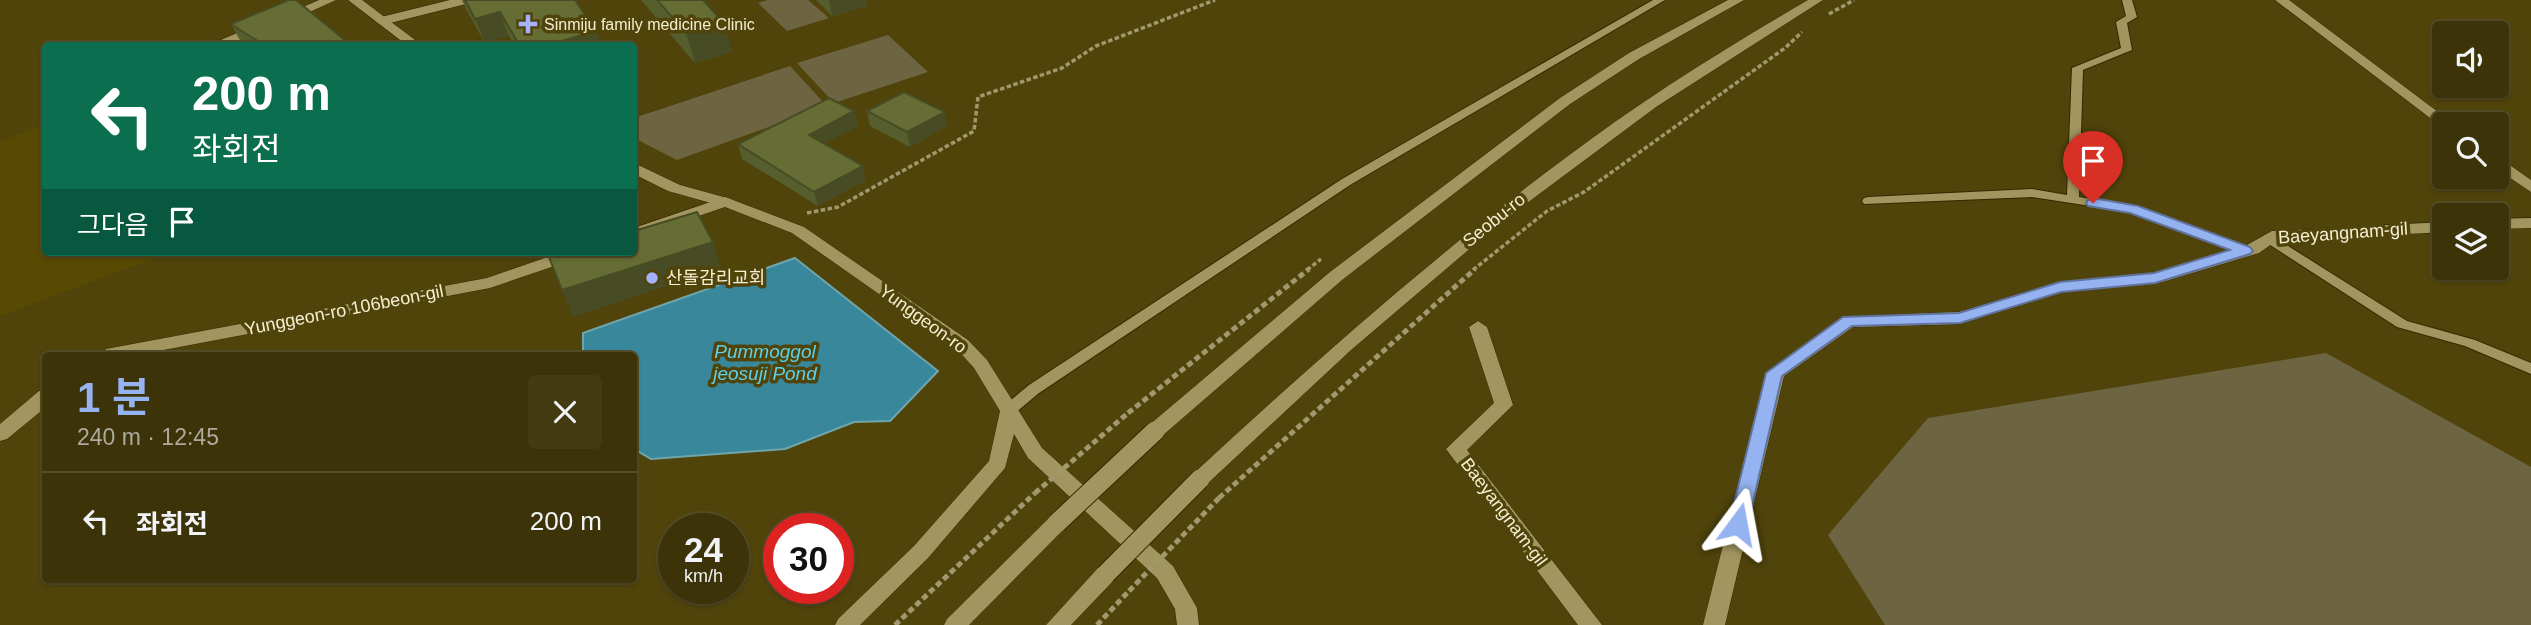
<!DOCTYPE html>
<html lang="ko">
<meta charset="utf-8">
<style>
:root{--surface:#3c3308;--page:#433b12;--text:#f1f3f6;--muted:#acaa9c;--line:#554e29;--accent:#95b2f1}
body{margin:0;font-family:Helvetica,"Noto Sans KR",sans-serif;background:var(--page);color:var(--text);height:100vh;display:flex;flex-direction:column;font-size:26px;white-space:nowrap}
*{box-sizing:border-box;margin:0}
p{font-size:23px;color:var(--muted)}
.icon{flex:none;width:38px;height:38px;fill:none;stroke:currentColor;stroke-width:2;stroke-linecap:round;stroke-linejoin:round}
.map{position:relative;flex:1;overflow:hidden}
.side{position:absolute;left:42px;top:352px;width:595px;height:231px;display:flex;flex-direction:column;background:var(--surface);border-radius:7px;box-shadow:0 2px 5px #0004,0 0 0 2px var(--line)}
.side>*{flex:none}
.hud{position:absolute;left:42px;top:42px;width:595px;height:214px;border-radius:7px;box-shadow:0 2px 5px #0004,0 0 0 2px var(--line);background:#0b6e4f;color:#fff;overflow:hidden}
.tools{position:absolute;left:2432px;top:21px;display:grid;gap:14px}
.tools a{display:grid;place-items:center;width:77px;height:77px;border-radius:7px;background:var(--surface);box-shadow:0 2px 5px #0004,0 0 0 2px var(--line);font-size:35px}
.speed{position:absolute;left:658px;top:513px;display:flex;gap:14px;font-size:35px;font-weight:700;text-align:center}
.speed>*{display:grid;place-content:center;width:91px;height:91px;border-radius:50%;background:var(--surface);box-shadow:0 2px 5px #0004,0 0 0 2px var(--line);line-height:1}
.speed small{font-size:18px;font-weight:400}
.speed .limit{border:10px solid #d22;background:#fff;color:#111}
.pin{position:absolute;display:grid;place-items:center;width:60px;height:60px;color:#fff;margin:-72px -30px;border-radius:50% 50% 50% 0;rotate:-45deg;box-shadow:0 0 7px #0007}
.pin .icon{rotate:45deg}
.me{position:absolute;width:77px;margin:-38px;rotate:13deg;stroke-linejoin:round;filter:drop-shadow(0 0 5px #0008)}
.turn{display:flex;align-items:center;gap:24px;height:147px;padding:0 35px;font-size:32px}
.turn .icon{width:91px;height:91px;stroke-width:2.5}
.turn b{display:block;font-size:49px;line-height:60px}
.then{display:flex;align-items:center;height:66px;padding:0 35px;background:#0003;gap:14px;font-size:26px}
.round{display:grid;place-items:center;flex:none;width:74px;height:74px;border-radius:7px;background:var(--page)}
.overview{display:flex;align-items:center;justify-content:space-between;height:119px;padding:0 35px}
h1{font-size:42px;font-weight:700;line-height:52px;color:var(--accent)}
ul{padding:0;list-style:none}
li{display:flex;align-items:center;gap:21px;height:98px;padding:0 35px;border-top:2px solid var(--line)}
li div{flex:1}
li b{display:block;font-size:26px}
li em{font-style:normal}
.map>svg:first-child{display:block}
</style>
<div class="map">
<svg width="2531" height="625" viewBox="0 0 2531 625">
<rect width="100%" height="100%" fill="#50440b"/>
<path fill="#584a02" d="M45,125L46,252H171L0,316V141Z"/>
<g fill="#6d6541">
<path d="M768,0H808L829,18L787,31L758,3Z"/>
<path d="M888,35L928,72L834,103L797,63Z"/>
<path d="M790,66L827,106L677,160L634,138V118Z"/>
<path d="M2326,353L2531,467V625H1885L1828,535L1928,418Z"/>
</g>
<path fill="#38879a" stroke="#70a6ab" stroke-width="2" d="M795,258L938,371L890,421L854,422L785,449L651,459L634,449V355H583V333Z"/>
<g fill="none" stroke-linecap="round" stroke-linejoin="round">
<defs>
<g id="lane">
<path d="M1653,0H1665L1350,185L1039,393L1015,413H1005L1002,409L1005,405L1029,385L1342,179Z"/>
<path d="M2122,0H2132L2137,17L2127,23L2132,50L2083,70L2079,197L2138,206L2250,248L2252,251L2250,254H2240L2130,212L2032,197L1864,204L1862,201L1864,198L1868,197L2032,189L2067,195L2072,68L2121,48L2116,22L2126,16Z"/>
<path d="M2269,234L2407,321L2475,340L2531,363V374L2465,346L2397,327L2264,241L2262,238L2264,235Z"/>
</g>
<g id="street">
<path d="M319,0H336L292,20H282L280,17Z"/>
<path d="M450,0H471L470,3L382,25L375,21L377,18Z"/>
<path d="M2275,0H2289L2454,124H2445V128L2442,127Z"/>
<path d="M258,24L265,28L263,31L226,46H207Z"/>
<path d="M2497,156L2531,180V192L2497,169Z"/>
<path d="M725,197L804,227L968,340L987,360L1042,448L1173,566L1197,608L1199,625H1177L1175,609L1157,578L1028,458L1014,434L1005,468L928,558L860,625H835L838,619L914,546L989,461L1000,411L974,368L956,348L792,233L725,207L634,238V228Z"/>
<path d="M2531,218V228L2497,229V219Z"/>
<path d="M2445,222V232L2276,241L2259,253L2162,282L2061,292L1960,324L1853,327L1784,376L1725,625H1703L1766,373L1843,317L1959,312L2060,282L2155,273L2247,245L2272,231Z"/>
<path d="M562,252H586L584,256L490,288L137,355H97L106,349L487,278Z"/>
<path d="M1478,321L1487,327L1513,405L1467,450L1602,625H1578L1446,449L1494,403L1469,327Z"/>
<path d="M46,390V407L7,439L0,441V424L39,391Z"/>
</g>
<g id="secondary">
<path d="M348,0H362L423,46H408Z"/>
<path d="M1728,0H1744L1639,59L1570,104L1342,280L1162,436H1148L1145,431L1148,426L1330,272L1560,98L1629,53Z"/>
<path d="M1808,0H1823L1656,107L1500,223L1351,350L1207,484L1200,486L1193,484L1190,479L1193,474C1312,364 1434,256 1564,159C1642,100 1724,49 1808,0Z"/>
<path d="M634,163L680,185L731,199L733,202L725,207L668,191L634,174Z"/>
<path d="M1057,515L1064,517L1067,523L1064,529L969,625H944L947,619L1050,517Z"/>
<path d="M1106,566L1114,568L1117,574L1114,580L1071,625H1046L1098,568Z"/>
</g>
</defs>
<use href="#lane" stroke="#332a00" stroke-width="2"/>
<use href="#street" stroke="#332a00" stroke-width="1"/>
<use href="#secondary" stroke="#332a00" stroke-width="1"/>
<g stroke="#a1986d" stroke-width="3.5" stroke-dasharray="4.5 2.5" stroke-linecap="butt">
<path d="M1829,14L1854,0"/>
<path d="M807,213L838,207L974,131L978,97L1062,68L1096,46L1215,0"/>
<path d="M1307,270L1321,259"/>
<path d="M1473,270L1547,211L1584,192L1785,48L1802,32"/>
</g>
<g stroke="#a1986d" stroke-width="5" stroke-dasharray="6 3.5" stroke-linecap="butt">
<path d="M1128,413L1309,269"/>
<path d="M1219,498L1475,269"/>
<path d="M895,625L1035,493"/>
<path d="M1097,625L1129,591"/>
</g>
<use href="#lane" fill="#a29560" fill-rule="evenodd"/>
<use href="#street" fill="#a29560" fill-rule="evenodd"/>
<use href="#secondary" fill="#a29560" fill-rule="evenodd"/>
<defs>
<g id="secondary-bridge">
<path d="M1057,523L1155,431"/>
<path d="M1106,574L1200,479"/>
</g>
</defs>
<use href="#secondary-bridge" stroke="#332a00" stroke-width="21" stroke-linecap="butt"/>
<g stroke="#a1986d" stroke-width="5" stroke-dasharray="6 3.5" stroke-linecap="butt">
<path d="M1035,493L1128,413"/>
<path d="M1129,591L1219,498"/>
</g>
<use href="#secondary-bridge" stroke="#a29560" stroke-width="19"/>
</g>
<g fill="#575e2d">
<path d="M462,0H575L601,46H515L509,36L485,43L466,9Z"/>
<path d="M641,0H703L732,52L695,63Z"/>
<path d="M816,0H866L867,6L832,16Z"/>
<path d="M231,24L352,46H246L241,42Z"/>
<path d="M854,111L858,126L824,143L866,180L818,206L742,159L738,144Z"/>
<path d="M867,111L947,126L910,147L870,126Z"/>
</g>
<g fill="#474c24">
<path d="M829,0H866L867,6L832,16Z"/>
<path d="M500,12L509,36L485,43L475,19Z"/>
<path d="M723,22L732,52L695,63L686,33Z"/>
<path d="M596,31L601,46H545Z"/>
<path d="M854,111L858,126L813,149L809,135Z"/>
<path d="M945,112L947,126L910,147L907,132Z"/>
<path d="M863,166L866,180L818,206L814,192Z"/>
<path d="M713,242L721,268L573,317L562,290Z"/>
</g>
<g fill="#656d34" stroke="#474c24" stroke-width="2">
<path d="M289,0H296L352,46H249L259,42L231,24Z"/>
<path d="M465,0H575L596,31L545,46H520L500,12L475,19Z"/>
<path d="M657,0H703L723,22L686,33Z"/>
<path d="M904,92L945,112L907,132L867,111Z"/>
<path d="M829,98L854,111L809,135L863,166L814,192L738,144Z"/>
<path d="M697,212L713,242L562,290L549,257L567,252H634V231Z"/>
</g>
<path fill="#95b2f1" stroke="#61749d" stroke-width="2" d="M2093,198L2138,206L2250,247L2253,251L2250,254L2155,283L2061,292L1960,323L1852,326L1782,376L1748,524L1745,529H1731L1729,524L1766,373L1843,317L1959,313L2060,282L2154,273L2230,250L2130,213L2088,206L2086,203L2088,200Z"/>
<g fill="#a5b1fc" stroke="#50440b" stroke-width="2.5">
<path d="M524.5 13.5h7v7h7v7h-7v7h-7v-7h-7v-7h7z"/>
<circle cx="652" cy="278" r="7"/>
</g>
<g text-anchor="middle" stroke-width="7" stroke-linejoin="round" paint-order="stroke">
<g font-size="16" fill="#f4eed2" stroke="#50440b" text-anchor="start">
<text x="544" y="30">Sinmiju family medicine Clinic</text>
</g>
<g font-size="18" fill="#f4eed2" stroke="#50440b">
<text transform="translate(1494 220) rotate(-39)" y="6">Seobu-ro</text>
<text transform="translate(2343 233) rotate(-4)" y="6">Baeyangnam-gil</text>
<text transform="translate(344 310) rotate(-11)" y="6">Yunggeon-ro 106beon-gil</text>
<text transform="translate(923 319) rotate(36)" y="6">Yunggeon-ro</text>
<text transform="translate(1504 512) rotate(53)" y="6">Baeyangnam-gil</text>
</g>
<g font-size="18" fill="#f4eed2" stroke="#50440b" text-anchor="start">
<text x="666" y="284">산돌감리교회</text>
</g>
<g font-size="19" font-style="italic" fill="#5bd0ec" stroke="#50440b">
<text x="765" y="358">Pummoggol<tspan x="765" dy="22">jeosuji Pond</tspan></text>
</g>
</g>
</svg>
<div class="tools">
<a><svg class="icon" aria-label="sound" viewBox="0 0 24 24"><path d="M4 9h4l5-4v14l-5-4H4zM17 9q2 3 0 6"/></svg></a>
<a><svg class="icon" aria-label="search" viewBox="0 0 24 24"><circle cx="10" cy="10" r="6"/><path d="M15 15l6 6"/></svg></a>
<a><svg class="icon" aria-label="layers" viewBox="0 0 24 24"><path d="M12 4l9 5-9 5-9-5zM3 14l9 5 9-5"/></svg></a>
</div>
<div class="speed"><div>24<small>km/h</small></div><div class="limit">30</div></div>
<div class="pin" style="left:2093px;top:203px;background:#d93025"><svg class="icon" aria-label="arrive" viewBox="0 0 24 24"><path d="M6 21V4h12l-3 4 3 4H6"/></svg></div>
<svg class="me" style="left:1738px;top:524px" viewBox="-20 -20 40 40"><path d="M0-17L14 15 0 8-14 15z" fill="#95b2f1" stroke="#fff" stroke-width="4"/></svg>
<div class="hud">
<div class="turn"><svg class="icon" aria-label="left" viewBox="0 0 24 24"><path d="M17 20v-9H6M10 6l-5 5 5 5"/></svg><div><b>200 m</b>좌회전</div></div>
<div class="then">그다음<svg class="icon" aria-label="arrive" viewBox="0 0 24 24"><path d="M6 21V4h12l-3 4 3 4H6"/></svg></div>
</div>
<section class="side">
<div class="overview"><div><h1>1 분</h1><p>240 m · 12:45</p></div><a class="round"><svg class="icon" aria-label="close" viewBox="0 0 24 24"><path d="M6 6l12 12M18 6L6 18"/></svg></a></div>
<ul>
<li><svg class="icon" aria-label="left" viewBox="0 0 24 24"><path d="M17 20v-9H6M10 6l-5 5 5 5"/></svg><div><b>좌회전</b></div><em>200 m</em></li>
</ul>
</section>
</div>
